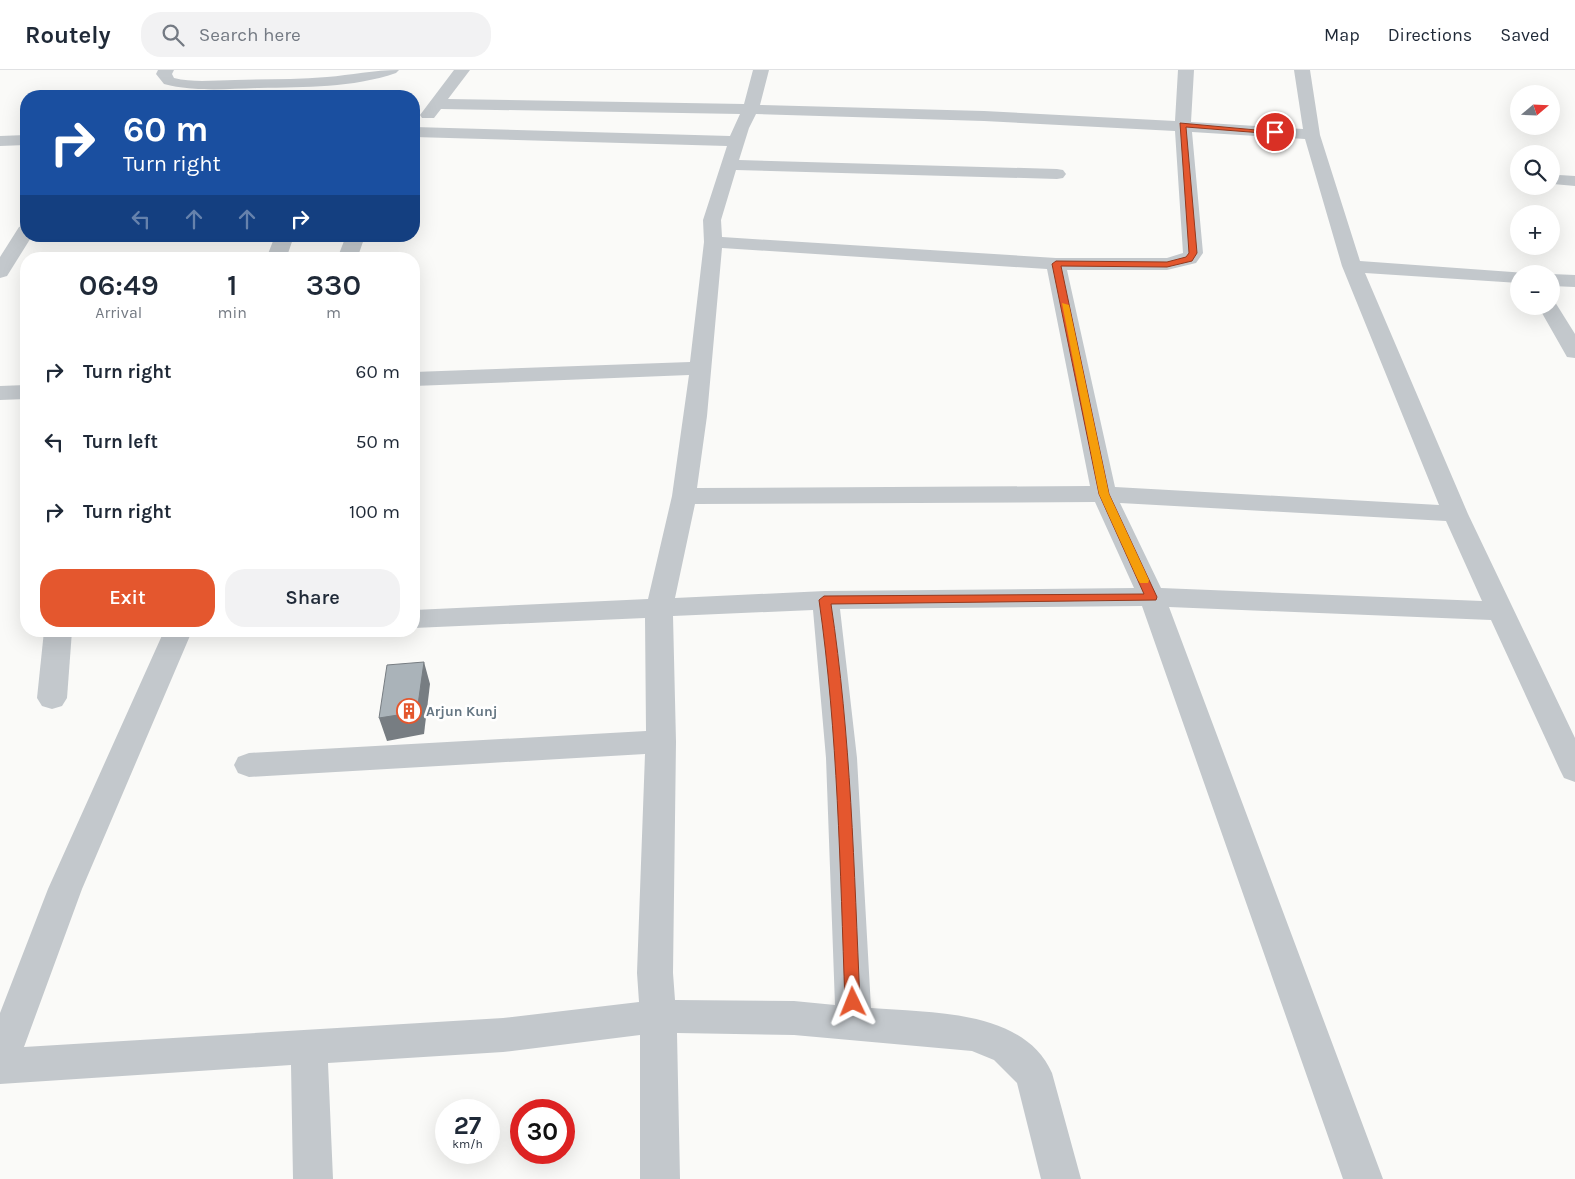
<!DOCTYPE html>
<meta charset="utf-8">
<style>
:root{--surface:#fff;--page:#f2f2f3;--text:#1f2937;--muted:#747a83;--line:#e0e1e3;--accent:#e4572e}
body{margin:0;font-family:Karla,sans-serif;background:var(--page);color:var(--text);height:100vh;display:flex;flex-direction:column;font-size:19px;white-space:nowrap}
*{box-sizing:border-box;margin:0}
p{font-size:16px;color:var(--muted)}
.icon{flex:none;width:28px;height:28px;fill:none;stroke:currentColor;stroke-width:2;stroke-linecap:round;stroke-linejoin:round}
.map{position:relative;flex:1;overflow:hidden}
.sheet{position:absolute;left:20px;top:182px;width:400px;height:385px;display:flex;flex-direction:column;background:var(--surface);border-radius:20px;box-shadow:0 5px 20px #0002}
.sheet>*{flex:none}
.guide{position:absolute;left:20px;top:20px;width:400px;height:152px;border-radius:20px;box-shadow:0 5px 20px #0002;background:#1a4fa0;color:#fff;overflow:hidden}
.needle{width:32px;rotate:71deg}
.buttons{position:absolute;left:1510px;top:15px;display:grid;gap:10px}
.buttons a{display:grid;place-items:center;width:50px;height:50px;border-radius:50%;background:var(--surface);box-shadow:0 5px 20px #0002;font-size:25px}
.speed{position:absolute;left:435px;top:1029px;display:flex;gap:10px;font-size:25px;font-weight:700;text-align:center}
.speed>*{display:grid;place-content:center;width:65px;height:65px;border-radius:50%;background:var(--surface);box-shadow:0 5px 20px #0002;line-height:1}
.speed small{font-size:12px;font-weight:400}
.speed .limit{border:8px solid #d22;background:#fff;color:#111}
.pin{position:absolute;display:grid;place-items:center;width:42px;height:42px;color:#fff;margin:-21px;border:2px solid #fff;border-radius:50%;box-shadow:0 1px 5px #0007}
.me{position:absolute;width:55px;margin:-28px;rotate:358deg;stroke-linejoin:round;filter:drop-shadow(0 0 4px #0008)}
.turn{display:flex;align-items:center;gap:18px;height:105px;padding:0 20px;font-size:22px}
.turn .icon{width:65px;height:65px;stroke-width:2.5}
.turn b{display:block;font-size:35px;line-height:42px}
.lanes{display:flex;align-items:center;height:48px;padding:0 20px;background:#0003;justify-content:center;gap:25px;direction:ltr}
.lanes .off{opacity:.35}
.eta{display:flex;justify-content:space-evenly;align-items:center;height:85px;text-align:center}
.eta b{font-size:30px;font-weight:600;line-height:35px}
.button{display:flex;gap:10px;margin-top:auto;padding:10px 20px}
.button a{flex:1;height:58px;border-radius:20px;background:var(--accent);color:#fff;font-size:20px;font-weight:600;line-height:58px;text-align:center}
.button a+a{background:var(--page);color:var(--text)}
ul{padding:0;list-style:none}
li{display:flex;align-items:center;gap:15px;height:70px;padding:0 20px}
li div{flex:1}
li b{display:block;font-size:19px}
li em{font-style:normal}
header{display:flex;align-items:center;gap:30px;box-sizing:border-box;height:70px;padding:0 25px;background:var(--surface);border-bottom:1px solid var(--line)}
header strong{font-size:24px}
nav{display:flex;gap:28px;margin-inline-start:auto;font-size:18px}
.search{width:350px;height:45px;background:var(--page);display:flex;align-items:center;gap:12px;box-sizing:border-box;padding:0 18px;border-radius:20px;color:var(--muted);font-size:19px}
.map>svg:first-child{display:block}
</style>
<header>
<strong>Routely</strong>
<div class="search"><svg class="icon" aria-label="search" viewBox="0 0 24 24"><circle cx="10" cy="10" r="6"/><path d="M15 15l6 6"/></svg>Search here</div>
<nav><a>Map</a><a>Directions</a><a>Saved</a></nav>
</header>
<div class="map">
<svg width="1575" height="1109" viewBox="0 0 1575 1109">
<rect width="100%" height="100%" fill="#fafaf8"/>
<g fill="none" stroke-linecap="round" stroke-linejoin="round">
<path fill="#c3c8cc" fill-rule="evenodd" d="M158,0H174L172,4L174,8C194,13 216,10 235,10C266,9 296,10 327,7C351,5 374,0 399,0L396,3C352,18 306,17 259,18C227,19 195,22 164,14L156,4Z"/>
<g fill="#c3c8cc" fill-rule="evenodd">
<path d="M454,0H470L448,29L744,34L753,0H769L760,35L984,41L1175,51L1178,0H1194L1191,52L1303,59L1294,0H1310L1320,65L1360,191L1526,203L1519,204V213L1365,203L1468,444L1575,668V712L1564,708L1560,700L1491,550L1169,537L1383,1109H1343L1142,536L840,539L857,688L871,938C930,943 1024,939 1052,1003L1081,1109H1041L1017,1013L994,990L972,981L794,965L677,963L680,1109H640V965L503,982L328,993L333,1109H293L291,995L0,1014V943L48,819L164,561H192L82,819L24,977L503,948L639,932L637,903L645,684L249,707L238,703L234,695L238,687L249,683L646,661L645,548L414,558V540L648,529L672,426L689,305L414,316V302L690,292L704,172L703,150L727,76L414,67V57L730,66L740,44L441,39L434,48H422L420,45ZM756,44L984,51L1175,61L1183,183L1167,188H1056L722,167L721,150L736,100L1057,109L1063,108L1066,104L1063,100L1057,99L739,90L749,58ZM1192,62L1305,69L1342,196L1439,435L1115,417L1067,200H1167L1196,193L1203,183ZM722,178L1047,199L1090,416L697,418L707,346ZM1095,432L1134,518L825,521L675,528L695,434ZM1120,433L1446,451L1482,531L1161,518ZM813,540L826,688L835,935L794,931L675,930L673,903L676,672L673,546Z"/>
<path d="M26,65V75L0,76V66Z"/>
<path d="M1559,105L1575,106V116L1553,114L1551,109Z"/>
<path d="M26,155V166H32L7,206L0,208V187L19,157Z"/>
<path d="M275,166H294L286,189H266Z"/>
<path d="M346,166H365L357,189H337Z"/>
<path d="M1551,204L1575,205V217L1551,216Z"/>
<path d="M1551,231L1555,232L1575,264V288L1567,287L1538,236H1551Z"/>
<path d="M26,315V329L0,330V316Z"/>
<path d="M44,561H72L67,628L62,636L52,639L42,636L37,628Z"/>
</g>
</g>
<path fill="#777d82" d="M424,592L430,614L424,664L387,671L379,648Z"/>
<path fill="#aab3b9" stroke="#777d82" d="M424,592L417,642L379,648L387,595Z"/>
<path fill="#e4572e" stroke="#94391e" d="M1180,53L1278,62L1275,64L1186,57L1197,183L1192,191L1167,197L1061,196L1109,424L1157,527L1156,530L831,534C851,666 854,799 860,932L858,937L853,939L848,937L845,932C840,798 838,663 819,530L824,526L1144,524L1099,424L1052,194L1056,191L1167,192L1186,187L1189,183Z"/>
<path fill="#f59e0b" d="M1062,233L1069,235L1109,424L1149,510L1148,513H1140L1138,510L1099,424Z"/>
<defs>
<symbol id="building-ring" viewBox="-11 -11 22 22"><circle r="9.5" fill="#fff" stroke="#e4572e" stroke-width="1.5"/><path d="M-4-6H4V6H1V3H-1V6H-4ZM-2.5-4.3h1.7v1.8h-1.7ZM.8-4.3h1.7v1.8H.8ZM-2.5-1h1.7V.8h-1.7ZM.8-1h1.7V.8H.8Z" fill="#e4572e"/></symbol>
</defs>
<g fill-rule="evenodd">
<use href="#building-ring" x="395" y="627" width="28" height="28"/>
</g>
<g text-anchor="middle" stroke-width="5" stroke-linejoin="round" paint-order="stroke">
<g font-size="14" font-weight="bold" fill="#657683" stroke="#fff" text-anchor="start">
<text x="426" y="646">Arjun Kunj</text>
</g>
</g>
</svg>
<div class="buttons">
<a><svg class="needle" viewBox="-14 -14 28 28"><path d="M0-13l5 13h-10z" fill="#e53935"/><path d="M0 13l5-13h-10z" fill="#747a83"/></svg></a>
<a><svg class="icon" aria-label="search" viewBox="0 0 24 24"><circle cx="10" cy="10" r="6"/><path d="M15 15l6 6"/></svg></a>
<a>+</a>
<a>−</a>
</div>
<div class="speed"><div>27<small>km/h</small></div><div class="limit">30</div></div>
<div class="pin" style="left:1275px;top:62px;background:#d93025"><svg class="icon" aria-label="arrive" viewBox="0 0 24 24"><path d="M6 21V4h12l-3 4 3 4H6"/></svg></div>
<svg class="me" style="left:853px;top:932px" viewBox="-20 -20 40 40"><path d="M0-17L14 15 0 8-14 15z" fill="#e4572e" stroke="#fff" stroke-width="4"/></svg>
<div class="guide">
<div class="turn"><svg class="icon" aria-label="right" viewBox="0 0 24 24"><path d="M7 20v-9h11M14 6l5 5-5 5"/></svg><div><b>60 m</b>Turn right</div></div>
<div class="lanes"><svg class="icon off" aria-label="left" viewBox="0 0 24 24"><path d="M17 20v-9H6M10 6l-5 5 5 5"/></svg><svg class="icon off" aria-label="ahead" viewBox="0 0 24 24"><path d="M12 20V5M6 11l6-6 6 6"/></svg><svg class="icon off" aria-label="ahead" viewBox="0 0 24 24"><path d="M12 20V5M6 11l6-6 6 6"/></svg><svg class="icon" aria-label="right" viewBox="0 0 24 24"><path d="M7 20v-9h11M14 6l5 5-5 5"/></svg></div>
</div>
<section class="sheet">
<div class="eta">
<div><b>06:49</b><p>Arrival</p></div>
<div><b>1</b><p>min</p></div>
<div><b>330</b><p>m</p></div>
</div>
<ul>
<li><svg class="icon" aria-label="right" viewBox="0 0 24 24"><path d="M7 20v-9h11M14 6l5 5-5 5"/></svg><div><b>Turn right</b></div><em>60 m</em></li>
<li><svg class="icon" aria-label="left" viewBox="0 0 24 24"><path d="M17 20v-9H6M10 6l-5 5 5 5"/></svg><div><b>Turn left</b></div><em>50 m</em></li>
<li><svg class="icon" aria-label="right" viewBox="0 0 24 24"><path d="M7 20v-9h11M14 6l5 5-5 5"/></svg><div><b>Turn right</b></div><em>100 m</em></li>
</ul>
<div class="button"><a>Exit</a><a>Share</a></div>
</section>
</div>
